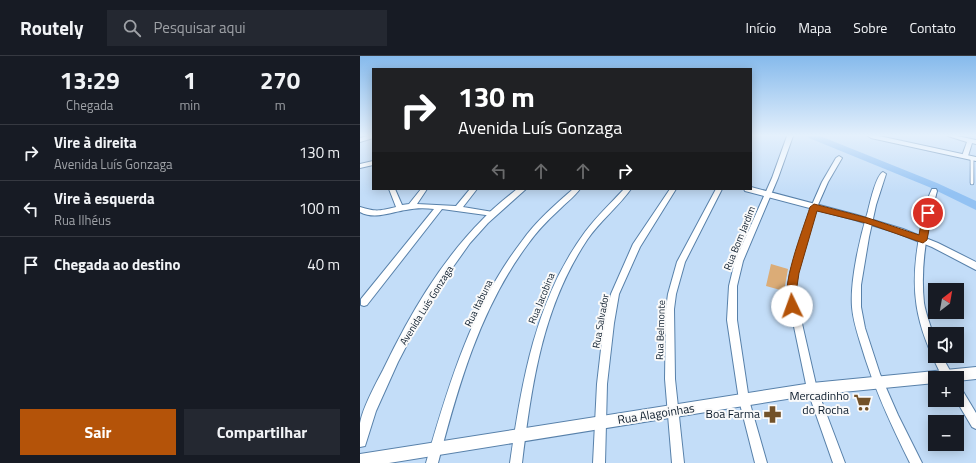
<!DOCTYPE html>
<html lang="pt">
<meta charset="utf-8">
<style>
:root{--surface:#171b24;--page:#242831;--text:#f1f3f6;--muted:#9ea1a6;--line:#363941;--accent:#b45309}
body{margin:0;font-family:"Titillium Web",sans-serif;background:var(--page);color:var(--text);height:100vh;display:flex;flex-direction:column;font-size:15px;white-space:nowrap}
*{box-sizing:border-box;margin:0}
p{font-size:13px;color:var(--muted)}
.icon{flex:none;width:22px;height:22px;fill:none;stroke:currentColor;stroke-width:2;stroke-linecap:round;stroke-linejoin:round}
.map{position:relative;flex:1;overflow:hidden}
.sheet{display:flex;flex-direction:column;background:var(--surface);width:360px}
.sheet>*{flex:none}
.guide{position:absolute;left:12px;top:12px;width:380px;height:122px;border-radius:0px;box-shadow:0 2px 10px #0003;background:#202124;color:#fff;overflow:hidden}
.needle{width:26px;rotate:31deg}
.fabs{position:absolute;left:568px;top:227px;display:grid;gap:8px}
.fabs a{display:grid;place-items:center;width:36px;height:36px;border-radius:0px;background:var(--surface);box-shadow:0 2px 10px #0003;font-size:20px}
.pin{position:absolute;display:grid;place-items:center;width:34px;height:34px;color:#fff;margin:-17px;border:2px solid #fff;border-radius:50%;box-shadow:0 1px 4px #0007}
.me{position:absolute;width:44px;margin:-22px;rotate:357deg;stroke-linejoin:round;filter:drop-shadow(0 0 3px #0008)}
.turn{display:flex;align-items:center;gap:14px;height:84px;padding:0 20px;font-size:18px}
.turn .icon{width:52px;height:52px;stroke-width:2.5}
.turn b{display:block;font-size:28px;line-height:34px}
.lanes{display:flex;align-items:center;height:38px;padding:0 20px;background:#0003;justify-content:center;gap:20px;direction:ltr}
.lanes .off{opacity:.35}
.eta{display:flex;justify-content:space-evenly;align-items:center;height:68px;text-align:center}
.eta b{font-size:24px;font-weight:700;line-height:28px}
.action{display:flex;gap:8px;margin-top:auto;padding:8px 20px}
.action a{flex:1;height:46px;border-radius:0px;background:var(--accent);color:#fff;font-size:16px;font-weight:700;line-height:46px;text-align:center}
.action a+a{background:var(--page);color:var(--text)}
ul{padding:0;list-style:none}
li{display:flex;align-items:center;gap:12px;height:56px;padding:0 20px;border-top:1px solid var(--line)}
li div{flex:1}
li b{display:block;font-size:15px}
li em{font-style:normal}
header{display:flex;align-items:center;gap:24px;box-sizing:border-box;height:56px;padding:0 20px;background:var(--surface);border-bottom:1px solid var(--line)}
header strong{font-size:19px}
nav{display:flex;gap:22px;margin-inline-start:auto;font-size:14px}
.search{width:280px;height:36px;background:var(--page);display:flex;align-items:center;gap:10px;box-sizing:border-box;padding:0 14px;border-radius:0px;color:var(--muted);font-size:15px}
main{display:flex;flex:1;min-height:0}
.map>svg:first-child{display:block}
</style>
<header>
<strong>Routely</strong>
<div class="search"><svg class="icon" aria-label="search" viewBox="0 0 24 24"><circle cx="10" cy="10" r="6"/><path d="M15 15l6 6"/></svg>Pesquisar aqui</div>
<nav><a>Início</a><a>Mapa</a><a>Sobre</a><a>Contato</a></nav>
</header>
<main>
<section class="sheet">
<div class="eta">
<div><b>13:29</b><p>Chegada</p></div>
<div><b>1</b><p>min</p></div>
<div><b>270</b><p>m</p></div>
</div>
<ul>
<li><svg class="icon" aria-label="right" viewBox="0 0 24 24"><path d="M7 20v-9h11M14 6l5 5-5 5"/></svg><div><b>Vire à direita</b><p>Avenida Luís Gonzaga</p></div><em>130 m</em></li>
<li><svg class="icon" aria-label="left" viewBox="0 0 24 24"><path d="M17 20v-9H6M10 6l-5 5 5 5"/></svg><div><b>Vire à esquerda</b><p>Rua Ilhéus</p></div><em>100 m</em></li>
<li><svg class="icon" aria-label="arrive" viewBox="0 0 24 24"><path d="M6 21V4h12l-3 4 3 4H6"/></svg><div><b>Chegada ao destino</b></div><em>40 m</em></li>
</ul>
<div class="action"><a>Sair</a><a>Compartilhar</a></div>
</section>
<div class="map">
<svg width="616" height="407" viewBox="0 0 616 407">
<rect width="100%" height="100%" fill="#c3ddf8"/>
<path fill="#dbac77" d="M411,208L428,213L424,235L406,230Z"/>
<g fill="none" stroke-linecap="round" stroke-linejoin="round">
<path fill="#93c2f3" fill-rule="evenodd" d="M447,80H460L577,127L616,145V154L569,131L449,82Z"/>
<defs>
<path id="service" d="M612,103V127"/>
<g id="minor">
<path d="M7,80H13V82L0,86V82Z"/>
<path d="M427,80H433L418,122L383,205L377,230V264L389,344L407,407H395L379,344L367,264L369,230L375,205L412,122Z"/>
<path d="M588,80H597L616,84V88L612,87L608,100L607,101H603L602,100L607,86Z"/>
<path d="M479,100L482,102L468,126L457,151L438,217L435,237L457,333L485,407H473L447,333L427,237L430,217L451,151L462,126L476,102Z"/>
<path d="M13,105V109L0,112V108Z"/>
<path d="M523,116L526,118L516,149L509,181L501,229V251L505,272L520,318L538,359L562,407H550C531,369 513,330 501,289C497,276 493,264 492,251C490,224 500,181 508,155C510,147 516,119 523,116Z"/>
<path d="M29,133H35L42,149L49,148L61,133H67L57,148L96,150L110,133H117L103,151L133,156L137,158L133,160L82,153L7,249L4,250L1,249V243L74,153C65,152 55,152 46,154C31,156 15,164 0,156V151C16,156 19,155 36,151Z"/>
<path d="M213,133H220C215,140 207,146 201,152C189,163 177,175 168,188C120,252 98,331 78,407H66C88,330 112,250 162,185C176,165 195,149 213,133Z"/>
<path d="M264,133H271C258,151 240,165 227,184C182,252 172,327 162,407H150C162,325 175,244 225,176C237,160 251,147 264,133Z"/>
<path d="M310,133H316L280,191L259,238L254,267L247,328L245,407H233L237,328L244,267L251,238L273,188Z"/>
<path d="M356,133H362L325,206L316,238L314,253L315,323L324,407H312L305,323L306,253L308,238L317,206Z"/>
<path d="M572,133H576L577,135C567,171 560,209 564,247C566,259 571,270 574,282C576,287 575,294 575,300H582L594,322H583C555,269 548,233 561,172C564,159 566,145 572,133Z"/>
<path d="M597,331L601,332L616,357V373L612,371L596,344H597Z"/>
</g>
<g id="tertiary">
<path d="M508,80H519L616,101V105L511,82Z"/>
<path d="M391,131L497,159L543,173L578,187L616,206V214L572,191L537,177L495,164L385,135L384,133H391Z"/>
<path d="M157,133H166L128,167L110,187L78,232L64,256L38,306L16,355L5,390L0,391C0,384 0,375 0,367C3,351 15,329 23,314C49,260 80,206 123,163C133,152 145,143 157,133Z"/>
<path d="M616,311V323L597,325V322H575V327L452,339L29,407H0V398L452,327Z"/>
</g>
</defs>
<use href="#service" stroke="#5881aa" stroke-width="4.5"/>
<use href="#minor" stroke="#5881aa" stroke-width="2"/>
<use href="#tertiary" stroke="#5881aa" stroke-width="2"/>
<use href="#service" stroke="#fff" stroke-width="3"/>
<use href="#minor" fill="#fff" fill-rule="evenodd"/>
<use href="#tertiary" fill="#fff" fill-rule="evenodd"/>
</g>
<linearGradient id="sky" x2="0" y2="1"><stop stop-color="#86baec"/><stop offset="0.58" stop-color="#e4f0fc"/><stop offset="1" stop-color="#e4f0fc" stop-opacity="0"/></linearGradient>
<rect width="616" height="137" fill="url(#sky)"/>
<path fill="#b45309" stroke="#753606" d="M454,148L508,162L559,179L563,157L568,154L570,155L572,157L567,184L563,187L506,167L457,155L439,217L436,237L438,250L436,253L432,255L429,253C419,232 443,174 450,151Z"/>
<defs>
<symbol id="supermarket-bare" viewBox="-9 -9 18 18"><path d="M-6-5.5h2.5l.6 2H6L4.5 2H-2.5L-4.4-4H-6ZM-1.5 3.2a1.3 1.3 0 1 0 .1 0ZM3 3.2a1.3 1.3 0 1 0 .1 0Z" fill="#735229" stroke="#fafafa" stroke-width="2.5" paint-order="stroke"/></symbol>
<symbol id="pharmacy-bare" viewBox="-9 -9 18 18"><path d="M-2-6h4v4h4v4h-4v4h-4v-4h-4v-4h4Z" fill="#735229" stroke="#fafafa" stroke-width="2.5" paint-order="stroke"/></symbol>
</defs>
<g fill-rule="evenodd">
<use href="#supermarket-bare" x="490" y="334" width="25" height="25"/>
<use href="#pharmacy-bare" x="400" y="346" width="25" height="25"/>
</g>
<g text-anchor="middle" stroke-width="4" stroke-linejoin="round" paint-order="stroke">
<g font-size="10" fill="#0b1b2b" stroke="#fafafa">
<text transform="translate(379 182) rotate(-68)" y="4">Rua Bom Jardim</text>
<text transform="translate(181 242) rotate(-68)" y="4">Rua Jacobina</text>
<text transform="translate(118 247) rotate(-64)" y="4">Rua Itabuna</text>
<text transform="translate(66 249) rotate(-58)" y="4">Avenida Luís Gonzaga</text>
<text transform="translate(240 265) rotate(-80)" y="4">Rua Salvador</text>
<text transform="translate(300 274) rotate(-88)" y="4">Rua Belmonte</text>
</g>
<g font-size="12" fill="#0b1b2b" stroke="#fafafa" text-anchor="end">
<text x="489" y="344">Mercadinho<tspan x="489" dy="14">do Rocha</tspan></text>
<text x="400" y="362">Boa Farma</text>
</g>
<g font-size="12" fill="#0b1b2b" stroke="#fafafa">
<text transform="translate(296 358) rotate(-9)" y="4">Rua Alagoinhas</text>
</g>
</g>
</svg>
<div class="fabs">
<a><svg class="needle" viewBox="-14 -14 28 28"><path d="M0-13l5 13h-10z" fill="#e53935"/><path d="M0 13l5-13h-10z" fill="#9ea1a6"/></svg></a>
<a><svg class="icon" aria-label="sound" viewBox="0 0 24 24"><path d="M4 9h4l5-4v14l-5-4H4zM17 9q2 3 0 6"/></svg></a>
<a>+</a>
<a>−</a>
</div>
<div class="pin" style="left:568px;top:157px;background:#d93025"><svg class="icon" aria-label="arrive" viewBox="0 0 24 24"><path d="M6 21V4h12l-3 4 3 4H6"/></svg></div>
<svg class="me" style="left:432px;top:250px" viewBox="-20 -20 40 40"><circle r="19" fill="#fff"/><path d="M0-13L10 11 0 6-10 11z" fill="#b45309"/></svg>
<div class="guide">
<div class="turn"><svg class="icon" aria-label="right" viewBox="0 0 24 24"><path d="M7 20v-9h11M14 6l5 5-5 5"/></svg><div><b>130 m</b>Avenida Luís Gonzaga</div></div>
<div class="lanes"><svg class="icon off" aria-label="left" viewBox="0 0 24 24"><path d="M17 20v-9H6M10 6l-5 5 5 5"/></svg><svg class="icon off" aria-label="ahead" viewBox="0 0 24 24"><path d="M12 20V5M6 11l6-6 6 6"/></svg><svg class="icon off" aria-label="ahead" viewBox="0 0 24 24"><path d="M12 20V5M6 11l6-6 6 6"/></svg><svg class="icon" aria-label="right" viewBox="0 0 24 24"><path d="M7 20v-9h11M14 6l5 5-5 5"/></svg></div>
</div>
</div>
</main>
